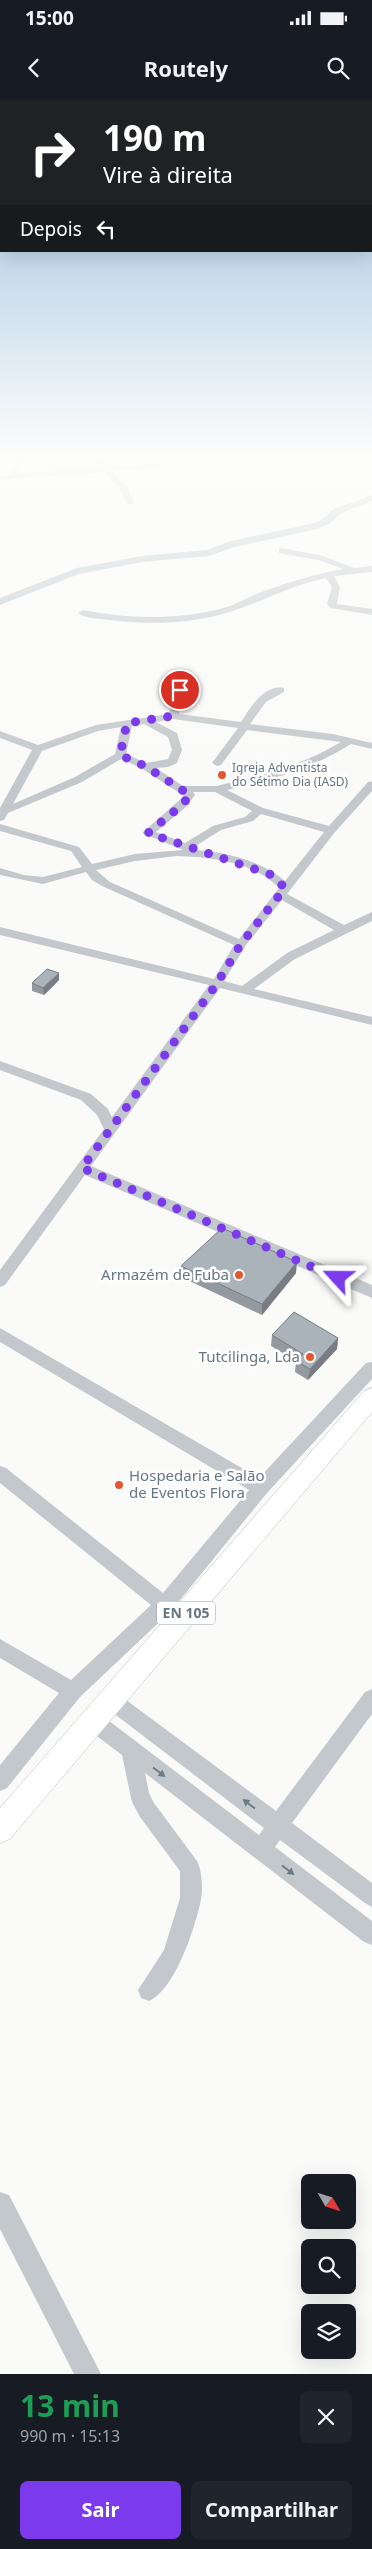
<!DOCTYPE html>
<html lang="pt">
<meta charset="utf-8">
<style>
:root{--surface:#171b24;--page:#20242c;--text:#f1f3f6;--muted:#9ea1a6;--accent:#7c3aed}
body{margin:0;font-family:"Noto Sans",sans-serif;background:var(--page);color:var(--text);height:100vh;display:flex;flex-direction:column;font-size:19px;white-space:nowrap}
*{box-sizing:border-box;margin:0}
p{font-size:16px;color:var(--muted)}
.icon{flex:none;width:28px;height:28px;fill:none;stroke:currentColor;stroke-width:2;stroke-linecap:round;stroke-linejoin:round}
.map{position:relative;height:2274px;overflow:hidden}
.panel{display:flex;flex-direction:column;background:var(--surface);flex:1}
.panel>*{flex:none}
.guide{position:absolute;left:0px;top:0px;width:372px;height:152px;box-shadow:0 5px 20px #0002;background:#202124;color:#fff;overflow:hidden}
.needle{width:32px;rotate:129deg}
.buttons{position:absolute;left:301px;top:2074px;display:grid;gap:10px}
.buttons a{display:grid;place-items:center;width:55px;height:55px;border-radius:8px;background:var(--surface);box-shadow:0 5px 20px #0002;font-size:25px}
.pin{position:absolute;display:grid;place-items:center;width:42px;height:42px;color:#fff;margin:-21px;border:2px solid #fff;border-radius:50%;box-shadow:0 1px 5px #0007}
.me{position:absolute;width:55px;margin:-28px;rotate:294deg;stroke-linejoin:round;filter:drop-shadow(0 0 4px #0008)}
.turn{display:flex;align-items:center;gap:18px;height:105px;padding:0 20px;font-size:22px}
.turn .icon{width:65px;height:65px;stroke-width:2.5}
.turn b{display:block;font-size:35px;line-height:42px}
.then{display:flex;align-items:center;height:48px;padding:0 20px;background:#0003;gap:10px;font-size:19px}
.round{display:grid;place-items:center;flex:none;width:52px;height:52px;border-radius:8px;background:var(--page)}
.headline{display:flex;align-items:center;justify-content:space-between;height:85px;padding:0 20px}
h1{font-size:30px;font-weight:700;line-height:38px;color:#1e9e55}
.action{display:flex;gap:10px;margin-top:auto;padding:10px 20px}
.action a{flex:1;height:58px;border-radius:8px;background:var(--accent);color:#fff;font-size:20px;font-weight:700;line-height:58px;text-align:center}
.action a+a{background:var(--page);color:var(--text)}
.status{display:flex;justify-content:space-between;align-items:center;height:35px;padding:0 25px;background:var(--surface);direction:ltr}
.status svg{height:14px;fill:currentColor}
header{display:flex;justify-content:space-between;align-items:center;height:65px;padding:0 20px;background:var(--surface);font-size:22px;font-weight:700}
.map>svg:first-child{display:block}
</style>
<div class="status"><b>15:00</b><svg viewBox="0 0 49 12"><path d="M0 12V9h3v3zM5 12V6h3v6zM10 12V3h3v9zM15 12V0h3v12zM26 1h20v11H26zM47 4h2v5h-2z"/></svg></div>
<header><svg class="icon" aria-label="back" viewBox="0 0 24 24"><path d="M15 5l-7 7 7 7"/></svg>Routely<svg class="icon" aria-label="search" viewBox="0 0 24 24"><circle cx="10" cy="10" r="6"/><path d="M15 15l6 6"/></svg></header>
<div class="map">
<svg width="372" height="2274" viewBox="0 0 372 2274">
<rect width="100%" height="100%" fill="#fafaf8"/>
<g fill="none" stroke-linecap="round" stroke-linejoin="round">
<path fill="#bbc7cb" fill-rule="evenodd" d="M372,395V401L342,413L329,424L317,429L234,447L209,456L142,462L79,474L0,505V498L77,468L142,456L207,450L231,441L310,424L321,420L334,409Z"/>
<defs>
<path id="major" d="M372,1288V1312L10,1739L0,1743V1708L364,1291Z"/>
</defs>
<use href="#major" stroke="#b5babe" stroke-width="1"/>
<g fill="#c3c8cc" fill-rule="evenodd">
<path d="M19,355H27L17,374L104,367L96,365L87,355H95C121,380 180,353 214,355L137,369L112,371L128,388L134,403L130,405C124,402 124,397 121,392C118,384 110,379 105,372L0,380V376L9,375Z"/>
<path d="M300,355H309L316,360L309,362Z"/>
<path d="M282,448L323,456L354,468L372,466V472L334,476L340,487L337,504L372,509V515L331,508L327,504L332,487L326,478C292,485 262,502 229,512C192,524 149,525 111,520C102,519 86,519 78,513L83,510C128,519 175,520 220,509C233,506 246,498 259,493C286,483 314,474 343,469L318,460L279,453V449Z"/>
<path d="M180,587L185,590L179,614L241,622C250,608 264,584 284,588V592L266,602L250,624L333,634L372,643V649L351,644C313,668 271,681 227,690L263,708L329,726L368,682L372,681V691L335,732L287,794L344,825L372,812V821L295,859L254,889L372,917V925L220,888L91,1066L372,1185V1198L85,1075L5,1185L0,1187V1170L104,1029L97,1015L81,1000L0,970V961L91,994L108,1009L112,1017L209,885L0,835V827L214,879L234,845L102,786L92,780L86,772L43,784L0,775V768L24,775L43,777L82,767L71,751L0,731V724L79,747L92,764L135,754L183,750L142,733L184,696L141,668L121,659L82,682L8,713L4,720L0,721V708L32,650L0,638V631L38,645L96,625L169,614L175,590ZM173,619L238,628L212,663L217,666L221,665L247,630L341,642L317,655L283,669L217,686H183L156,668L168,667L177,663L182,650L177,633L156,622ZM144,624L168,637L172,650L168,659L146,663L126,654L132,626ZM121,627L115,654L75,677L13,704L42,651L98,631ZM193,692H215L252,711L245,717L213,726L185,743L156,732L186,707L195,695ZM261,714L324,732L285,781C262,761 223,751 193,750L194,747L221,730L253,721ZM177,756C210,757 255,762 279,788L239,839L110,782L96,770L135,761ZM282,800L334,830L287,853L242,886L224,881L246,845Z"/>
<path d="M0,1228L259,1378L366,1263L372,1262V1279L267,1393L171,1511L80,1597L7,1688L0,1691V1665L59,1593L0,1558V1539L71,1580L151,1505L0,1383V1366L6,1368L163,1493L249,1390L0,1242Z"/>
<path d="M372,1589V1614L292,1723L372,1783V1807L365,1803L280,1740L275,1747L372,1821V1845L364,1842L145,1673L149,1693L154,1703L197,1761C202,1771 203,1788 201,1799C196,1826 175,1890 149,1901L141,1898L138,1890L164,1850L180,1798V1771L140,1717L132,1702L122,1655L86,1628L83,1621L86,1614L93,1612L100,1614L259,1735L264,1728L104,1606L101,1600L104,1594L111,1591L118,1594L276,1711L365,1592Z"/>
<path d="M0,2092L9,2095L101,2274H74L0,2129Z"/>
</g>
<use href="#major" fill="#fff" fill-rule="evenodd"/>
</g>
<g fill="#929a9f">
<path d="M59,880L44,895L32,891V883Z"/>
<path d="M181,1166L296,1173L262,1215L181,1177Z"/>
<path d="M272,1235L338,1238L337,1249L308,1280L295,1272L296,1261L271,1246Z"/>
</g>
<g fill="#777d82">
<path d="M59,873V880L44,895L43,888Z"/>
<path d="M297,1162L296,1173L262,1215V1204Z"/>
<path d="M338,1238L337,1249L308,1280L310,1269Z"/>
</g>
<g fill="#aab3b9" stroke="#777d82">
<path d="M47,869L59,873L43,888L32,883Z"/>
<path d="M222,1128L297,1162L262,1204L181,1166Z"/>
<path d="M294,1212L338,1238L310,1269L296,1261L303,1254L272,1235Z"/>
</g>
<defs><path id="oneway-solid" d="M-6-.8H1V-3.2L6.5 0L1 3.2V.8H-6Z" transform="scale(1.25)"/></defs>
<g fill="#6a7a87">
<use href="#oneway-solid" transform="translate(159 1672) rotate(37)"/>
<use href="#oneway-solid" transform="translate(249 1704) rotate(-143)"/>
<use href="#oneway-solid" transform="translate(288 1770) rotate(37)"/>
</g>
<linearGradient id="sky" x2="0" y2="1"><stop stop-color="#96bcdc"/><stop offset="0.53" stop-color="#fdfdfc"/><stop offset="1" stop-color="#fdfdfc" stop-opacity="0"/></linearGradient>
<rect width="372" height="673" fill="url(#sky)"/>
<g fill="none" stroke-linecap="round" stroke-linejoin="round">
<path stroke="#7c3aed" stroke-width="9" stroke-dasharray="0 16.2" d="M180,590L173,616L127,623L120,655L145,666L190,695L182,705L148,733L272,775L285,788L241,844L216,885L82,1068L338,1178"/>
</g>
<g fill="#e4572e" stroke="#fff" stroke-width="2">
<circle cx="222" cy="675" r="5"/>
<circle cx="239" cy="1175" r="5"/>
<circle cx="310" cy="1257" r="5"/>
<circle cx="119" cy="1385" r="5"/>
</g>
<g text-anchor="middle" stroke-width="5" stroke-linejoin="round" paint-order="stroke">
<g font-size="12" fill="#657683" stroke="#fff" text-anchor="start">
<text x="232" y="672">Igreja Adventista<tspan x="232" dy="14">do Sétimo Dia (IASD)</tspan></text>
</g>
<rect fill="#fff" stroke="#939fa8" stroke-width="1" x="157" y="1501.5" width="58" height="23" rx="4"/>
<g font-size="14" font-weight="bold" fill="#657683">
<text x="186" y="1518">EN 105</text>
</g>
<g font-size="15" fill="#657683" stroke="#fff" text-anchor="end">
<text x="229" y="1180">Armazém de Fuba</text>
<text x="300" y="1262">Tutcilinga, Lda</text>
<text x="129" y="1381" text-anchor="start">Hospedaria e Salão<tspan x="129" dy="17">de Eventos Flora</tspan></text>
</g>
</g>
</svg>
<div class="buttons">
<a><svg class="needle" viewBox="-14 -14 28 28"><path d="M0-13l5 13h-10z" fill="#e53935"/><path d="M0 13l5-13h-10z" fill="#9ea1a6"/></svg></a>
<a><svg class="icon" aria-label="search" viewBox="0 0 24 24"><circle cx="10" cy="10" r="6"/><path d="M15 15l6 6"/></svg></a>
<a><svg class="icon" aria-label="layers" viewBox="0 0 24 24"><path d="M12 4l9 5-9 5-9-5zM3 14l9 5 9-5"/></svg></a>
</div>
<div class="pin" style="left:180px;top:590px;background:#d93025"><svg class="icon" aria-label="arrive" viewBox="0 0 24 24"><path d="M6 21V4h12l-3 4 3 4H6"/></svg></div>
<svg class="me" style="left:338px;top:1178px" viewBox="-20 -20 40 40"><path d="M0-17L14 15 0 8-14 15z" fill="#7c3aed" stroke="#fff" stroke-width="4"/></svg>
<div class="guide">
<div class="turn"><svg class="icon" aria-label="right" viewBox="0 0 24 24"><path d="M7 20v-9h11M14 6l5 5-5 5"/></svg><div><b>190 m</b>Vire à direita</div></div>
<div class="then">Depois<svg class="icon" aria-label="left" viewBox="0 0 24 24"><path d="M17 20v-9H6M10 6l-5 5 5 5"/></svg></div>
</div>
</div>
<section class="panel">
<div class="headline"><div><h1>13 min</h1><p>990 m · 15:13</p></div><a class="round"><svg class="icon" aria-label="close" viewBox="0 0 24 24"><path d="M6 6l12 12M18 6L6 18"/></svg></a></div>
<div class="action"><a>Sair</a><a>Compartilhar</a></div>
</section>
